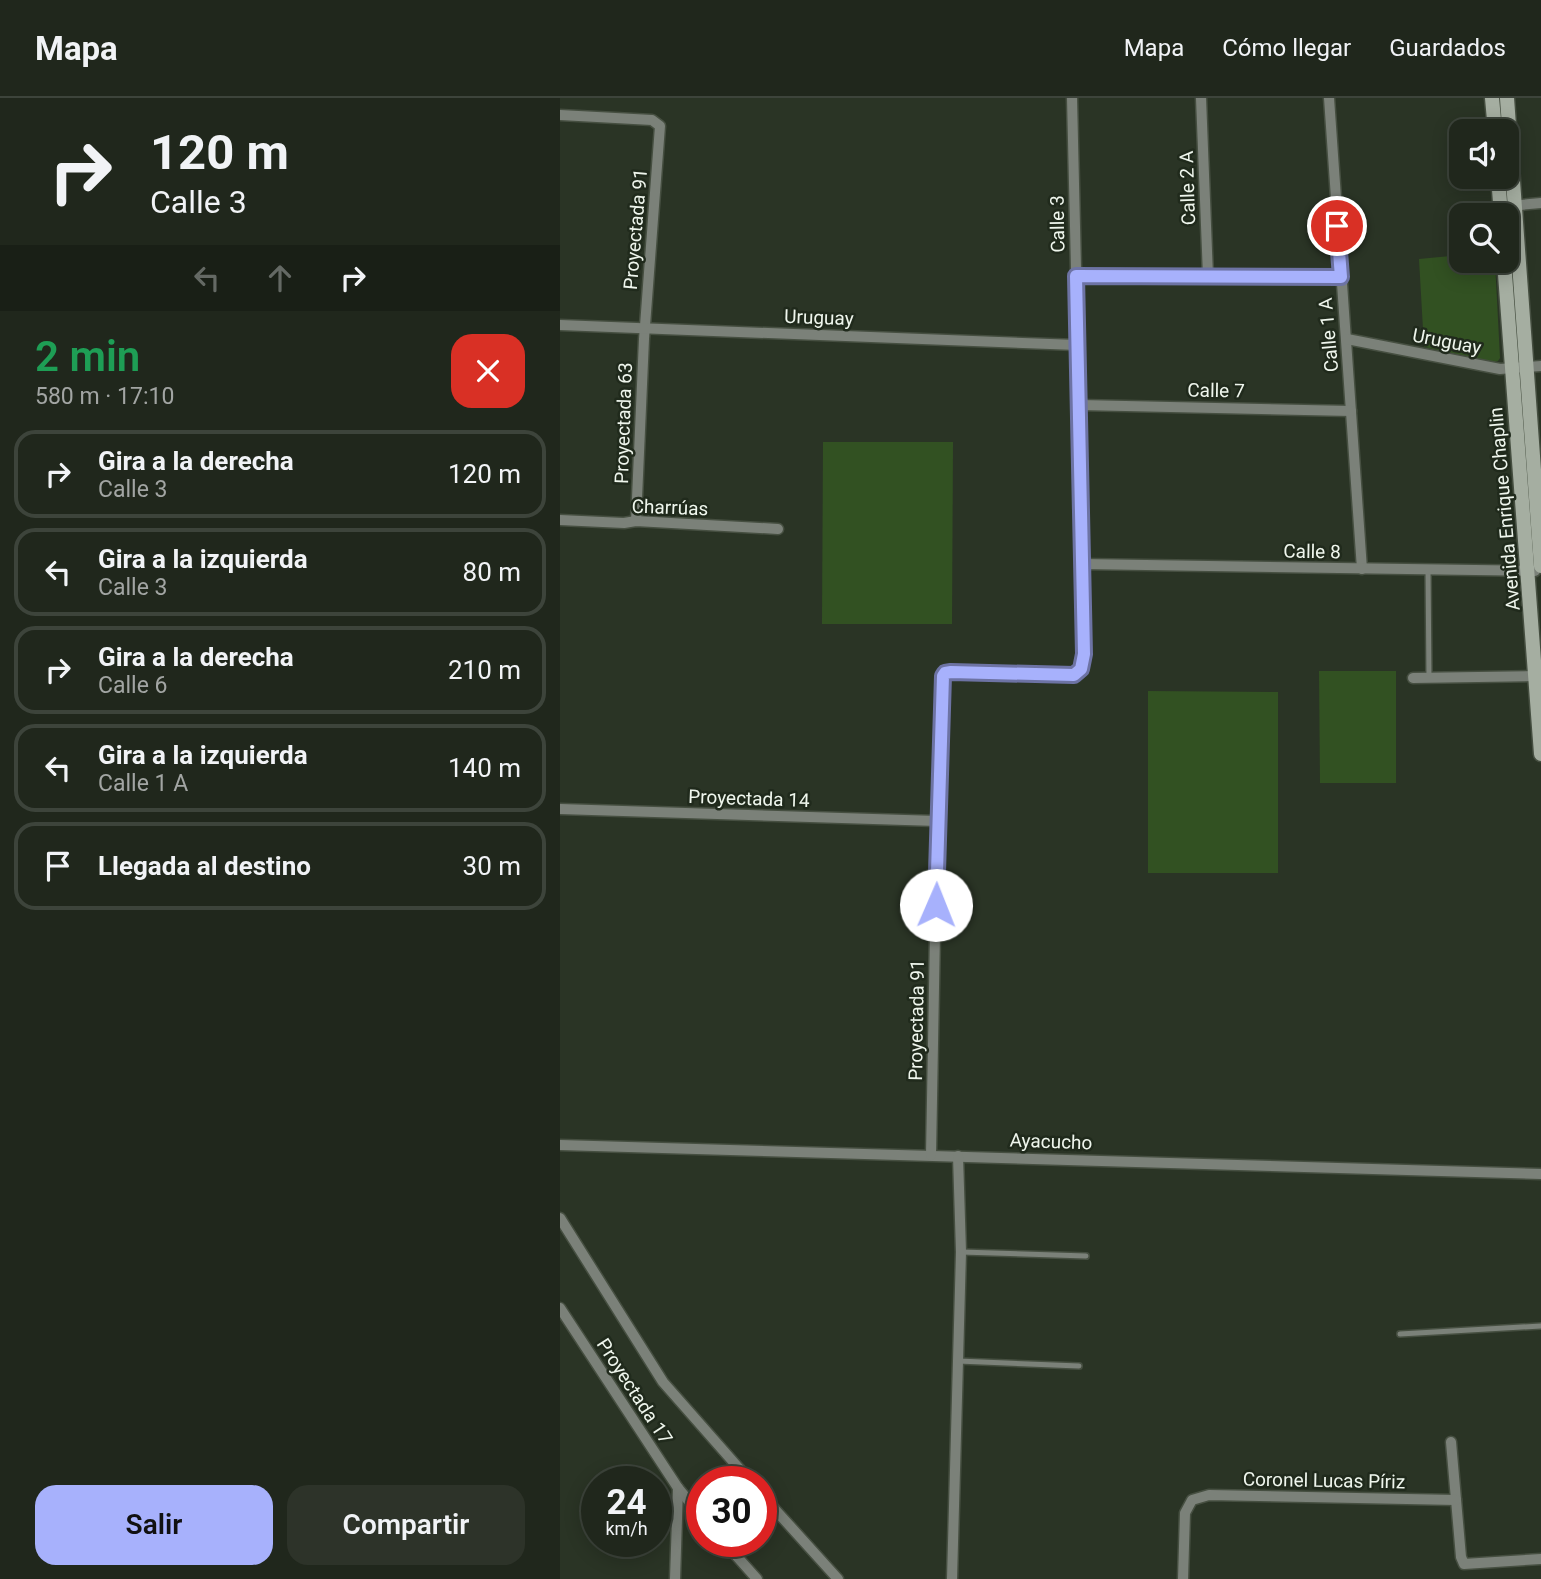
<!DOCTYPE html>
<html lang="es">
<meta charset="utf-8">
<style>
:root{--surface:#20271c;--page:#2d3329;--text:#f1f3f6;--muted:#a2a5a3;--line:#3d443b;--accent:#a7b1fc}
body{margin:0;font-family:Roboto,sans-serif;background:var(--page);color:var(--text);height:100vh;display:flex;flex-direction:column;font-size:26px;white-space:nowrap}
*{box-sizing:border-box;margin:0}
p{font-size:23px;color:var(--muted)}
.icon{flex:none;width:38px;height:38px;fill:none;stroke:currentColor;stroke-width:2;stroke-linecap:round;stroke-linejoin:round}
.map{position:relative;flex:1;overflow:hidden}
.panel{display:flex;flex-direction:column;background:var(--surface);width:560px}
.panel>*{flex:none}
.top-card{background:#20271c;color:var(--text);overflow:hidden}
.buttons{position:absolute;left:889px;top:21px;display:grid;gap:14px}
.buttons a{display:grid;place-items:center;width:70px;height:70px;border-radius:14px;background:var(--surface);box-shadow:0 4px 18px #0003,0 0 0 2px var(--line);font-size:35px}
.speed{position:absolute;left:21px;top:1368px;display:flex;gap:14px;font-size:35px;font-weight:700;text-align:center}
.speed>*{display:grid;place-content:center;width:91px;height:91px;border-radius:50%;background:var(--surface);box-shadow:0 4px 18px #0003,0 0 0 2px var(--line);line-height:1}
.speed small{font-size:18px;font-weight:400}
.speed .limit{border:10px solid #d22;background:#fff;color:#111}
.pin{position:absolute;display:grid;place-items:center;width:60px;height:60px;color:#fff;margin:-30px;border:4px solid #fff;border-radius:50%;box-shadow:0 2px 7px #0007}
.me{position:absolute;width:77px;margin:-38px;rotate:1deg;stroke-linejoin:round;filter:drop-shadow(0 0 5px #0008)}
.turn{display:flex;align-items:center;gap:24px;height:147px;padding:0 35px;font-size:32px}
.turn .icon{width:91px;height:91px;stroke-width:2.5}
.turn b{display:block;font-size:49px;line-height:60px}
.lanes{display:flex;align-items:center;height:66px;padding:0 35px;background:#0003;justify-content:center;gap:35px;direction:ltr}
.lanes .off{opacity:.35}
.round{display:grid;place-items:center;flex:none;width:74px;height:74px;border-radius:21px;background:var(--page)}
.overview{display:flex;align-items:center;justify-content:space-between;height:119px;padding:0 35px}
h1{font-size:42px;font-weight:600;line-height:52px;color:#1e9e55}
.primary-button{display:flex;gap:14px;margin-top:auto;padding:14px 35px}
.primary-button a{flex:1;height:80px;border-radius:21px;background:var(--accent);color:#111;font-size:28px;font-weight:600;line-height:80px;text-align:center}
.primary-button a+a{background:var(--page);color:var(--text)}
ul{padding:0;list-style:none}
li{display:flex;align-items:center;gap:21px;height:88px;margin:0 14px 10px;padding:0 21px;border:4px solid var(--line);border-radius:21px}
li div{flex:1}
li b{display:block;font-size:26px}
li em{font-style:normal}
header{display:flex;align-items:center;gap:42px;box-sizing:border-box;height:98px;padding:0 35px;background:var(--surface);border-bottom:2px solid var(--line)}
header strong{font-size:33px}
nav{display:flex;gap:38px;margin-inline-start:auto;font-size:24px}
main{display:flex;flex:1;min-height:0}
.map>svg:first-child{display:block}
</style>
<header>
<strong>Mapa</strong>
<nav><a>Mapa</a><a>Cómo llegar</a><a>Guardados</a></nav>
</header>
<main>
<section class="panel">
<div class="top-card">
<div class="turn"><svg class="icon" aria-label="right" viewBox="0 0 24 24"><path d="M7 20v-9h11M14 6l5 5-5 5"/></svg><div><b>120 m</b>Calle 3</div></div>
<div class="lanes"><svg class="icon off" aria-label="left" viewBox="0 0 24 24"><path d="M17 20v-9H6M10 6l-5 5 5 5"/></svg><svg class="icon off" aria-label="ahead" viewBox="0 0 24 24"><path d="M12 20V5M6 11l6-6 6 6"/></svg><svg class="icon" aria-label="right" viewBox="0 0 24 24"><path d="M7 20v-9h11M14 6l5 5-5 5"/></svg></div>
</div>
<div class="overview"><div><h1>2 min</h1><p>580 m · 17:10</p></div><a class="round" style="background:#d93025;color:#fff"><svg class="icon" aria-label="close" viewBox="0 0 24 24"><path d="M6 6l12 12M18 6L6 18"/></svg></a></div>
<ul>
<li><svg class="icon" aria-label="right" viewBox="0 0 24 24"><path d="M7 20v-9h11M14 6l5 5-5 5"/></svg><div><b>Gira a la derecha</b><p>Calle 3</p></div><em>120 m</em></li>
<li><svg class="icon" aria-label="left" viewBox="0 0 24 24"><path d="M17 20v-9H6M10 6l-5 5 5 5"/></svg><div><b>Gira a la izquierda</b><p>Calle 3</p></div><em>80 m</em></li>
<li><svg class="icon" aria-label="right" viewBox="0 0 24 24"><path d="M7 20v-9h11M14 6l5 5-5 5"/></svg><div><b>Gira a la derecha</b><p>Calle 6</p></div><em>210 m</em></li>
<li><svg class="icon" aria-label="left" viewBox="0 0 24 24"><path d="M17 20v-9H6M10 6l-5 5 5 5"/></svg><div><b>Gira a la izquierda</b><p>Calle 1 A</p></div><em>140 m</em></li>
<li><svg class="icon" aria-label="arrive" viewBox="0 0 24 24"><path d="M6 21V4h12l-3 4 3 4H6"/></svg><div><b>Llegada al destino</b></div><em>30 m</em></li>
</ul>
<div class="primary-button"><a>Salir</a><a>Compartir</a></div>
</section>
<div class="map">
<svg width="981" height="1481" viewBox="0 0 981 1481">
<rect width="100%" height="100%" fill="#2a3425"/>
<g fill="#325122">
<path d="M901,157V163H935L940,260L938,263L934,264L864,249L859,161Z"/>
<path d="M263,344H393L392,526H262Z"/>
<path d="M759,573H836V685H760Z"/>
<path d="M588,593L718,594V775H588Z"/>
</g>
<g fill="none" stroke-linecap="round" stroke-linejoin="round">
<defs>
<g id="lane">
<path d="M868,472L869,580"/>
<path d="M401,1154L526,1158"/>
<path d="M840,1236L981,1228"/>
<path d="M398,1263L519,1268"/>
</g>
<g id="street">
<path d="M641,0L648,178"/>
<path d="M769,0L802,471"/>
<path d="M0,17L92,22L100,28L84,241L76,423"/>
<path d="M949,108L981,105"/>
<path d="M516,178L781,179"/>
<path d="M0,227L517,247"/>
<path d="M787,241L940,271L981,268"/>
<path d="M520,307L791,313"/>
<path d="M0,422L64,425L76,423L218,431"/>
<path d="M522,466L975,473"/>
<path d="M853,580L976,578"/>
<path d="M0,711L377,723"/>
<path d="M0,1047L981,1076"/>
<path d="M371,1057L377,723L383,578L385,575L392,574L514,577L521,571L525,556L512,0"/>
<path d="M0,1120L103,1284L191,1384"/>
<path d="M0,1210L118,1390L115,1481"/>
<path d="M891,1344L901,1459L904,1466L981,1461"/>
<path d="M118,1390L142,1419"/>
<path d="M201,1396L278,1481"/>
<path d="M164,1444L197,1481"/>
<path d="M392,1481L401,1154L398,1058"/>
<path d="M623,1481L625,1415L632,1402L649,1397L896,1402"/>
</g>
<g id="secondary">
<path d="M932,0L935,33"/>
<path d="M947,0L981,468"/>
<path d="M938,79L941,117"/>
<path d="M944,163L981,656"/>
</g>
</defs>
<use href="#lane" stroke="#464f41" stroke-width="8"/>
<use href="#street" stroke="#464f41" stroke-width="13"/>
<use href="#secondary" stroke="#464f41" stroke-width="17"/>
<use href="#lane" stroke="#7b8179" stroke-width="5"/>
<use href="#street" stroke="#7b8179" stroke-width="10"/>
<use href="#secondary" stroke="#a5aea1" stroke-width="14"/>
</g>
<g fill="none" stroke-linecap="round" stroke-linejoin="round">
<defs>
<path id="route" d="M376,807L383,578L385,575L391,574L514,577L521,571L524,556L516,178L781,179L777,128"/>
</defs>
<use href="#route" stroke="#6d73a4" stroke-width="18"/>
<use href="#route" stroke="#a7b1fc" stroke-width="12"/>
</g>
<g text-anchor="middle" stroke-width="5" stroke-linejoin="round" paint-order="stroke">
<g font-size="19" fill="#eff6ed" stroke="#202a1c">
<text transform="translate(627 90) rotate(-92)" y="7">Calle 2 A</text>
<text transform="translate(497 126) rotate(-91)" y="7">Calle 3</text>
<text transform="translate(75 131) rotate(-85)" y="7">Proyectada 91</text>
<text transform="translate(259 219) rotate(2)" y="7">Uruguay</text>
<text transform="translate(768 237) rotate(-95)" y="7">Calle 1 A</text>
<text transform="translate(887 243) rotate(11)" y="7">Uruguay</text>
<text transform="translate(656 292) rotate(1)" y="7">Calle 7</text>
<text transform="translate(63 325) rotate(-88)" y="7">Proyectada 63</text>
<text transform="translate(110 409) rotate(2)" y="7">Charrúas</text>
<text transform="translate(944 411) rotate(-95)" y="7">Avenida Enrique Chaplin</text>
<text transform="translate(752 453) rotate(1)" y="7">Calle 8</text>
<text transform="translate(189 700) rotate(2)" y="7">Proyectada 14</text>
<text transform="translate(356 922) rotate(-89)" y="7">Proyectada 91</text>
<text transform="translate(491 1043) rotate(2)" y="7">Ayacucho</text>
<text transform="translate(75 1293) rotate(57)" y="7">Proyectada 17</text>
<text transform="translate(764 1382) rotate(1)" y="7">Coronel Lucas Píriz</text>
</g>
</g>
</svg>
<div class="buttons">
<a><svg class="icon" aria-label="sound" viewBox="0 0 24 24"><path d="M4 9h4l5-4v14l-5-4H4zM17 9q2 3 0 6"/></svg></a>
<a><svg class="icon" aria-label="search" viewBox="0 0 24 24"><circle cx="10" cy="10" r="6"/><path d="M15 15l6 6"/></svg></a>
</div>
<div class="speed"><div>24<small>km/h</small></div><div class="limit">30</div></div>
<div class="pin" style="left:777px;top:128px;background:#d93025"><svg class="icon" aria-label="arrive" viewBox="0 0 24 24"><path d="M6 21V4h12l-3 4 3 4H6"/></svg></div>
<svg class="me" style="left:376px;top:807px" viewBox="-20 -20 40 40"><circle r="19" fill="#fff"/><path d="M0-13L10 11 0 6-10 11z" fill="#a7b1fc"/></svg>
</div>
</main>
